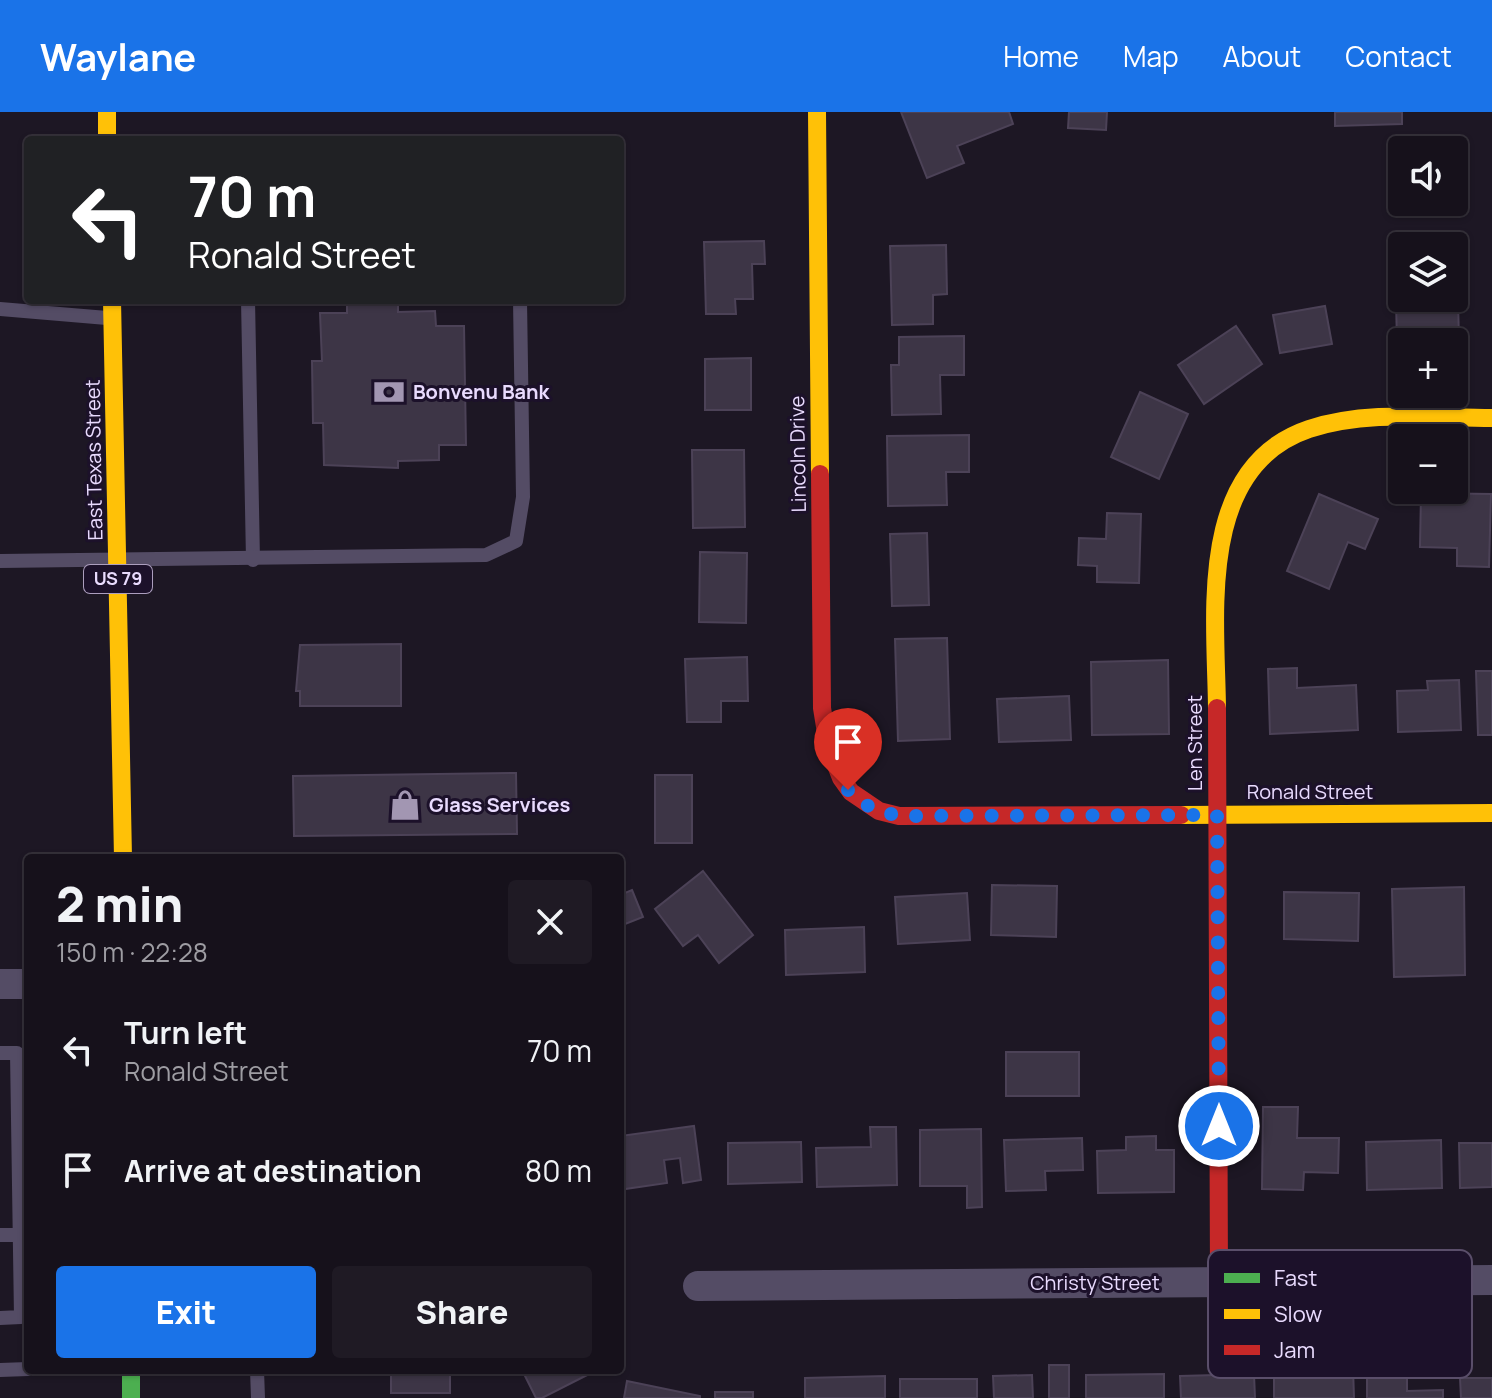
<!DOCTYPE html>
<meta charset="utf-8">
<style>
:root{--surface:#16111b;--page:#1f1a24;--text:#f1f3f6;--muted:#9e9da3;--line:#35313a;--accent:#1a73e8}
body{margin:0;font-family:Manrope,sans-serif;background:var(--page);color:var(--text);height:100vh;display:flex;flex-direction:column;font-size:30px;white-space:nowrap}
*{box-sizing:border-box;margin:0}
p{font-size:26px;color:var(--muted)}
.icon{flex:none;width:44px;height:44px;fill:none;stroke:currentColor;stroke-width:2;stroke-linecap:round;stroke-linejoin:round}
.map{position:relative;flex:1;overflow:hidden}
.details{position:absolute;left:24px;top:742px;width:600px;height:520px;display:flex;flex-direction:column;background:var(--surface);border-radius:8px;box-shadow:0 2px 6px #0004,0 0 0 2px var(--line)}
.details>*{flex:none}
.hud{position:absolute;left:24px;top:24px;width:600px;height:168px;border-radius:8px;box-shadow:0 2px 6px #0004,0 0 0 2px var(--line);background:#202124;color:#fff;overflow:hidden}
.controls{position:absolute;left:1388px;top:24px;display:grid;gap:16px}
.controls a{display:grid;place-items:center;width:80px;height:80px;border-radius:8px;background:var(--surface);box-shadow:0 2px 6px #0004,0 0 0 2px var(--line);font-size:40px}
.pin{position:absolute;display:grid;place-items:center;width:68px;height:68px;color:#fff;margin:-82px -34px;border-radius:50% 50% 50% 0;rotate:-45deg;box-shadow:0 0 8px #0007}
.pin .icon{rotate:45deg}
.me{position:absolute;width:88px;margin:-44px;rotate:0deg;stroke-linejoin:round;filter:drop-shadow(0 0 6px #0008)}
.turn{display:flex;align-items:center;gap:28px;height:168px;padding:0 32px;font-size:36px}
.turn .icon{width:104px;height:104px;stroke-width:2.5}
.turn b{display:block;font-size:56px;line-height:68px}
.round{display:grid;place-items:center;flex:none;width:84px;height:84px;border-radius:8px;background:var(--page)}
.headline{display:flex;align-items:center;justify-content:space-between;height:136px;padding:0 32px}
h1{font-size:48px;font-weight:800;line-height:60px}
.cta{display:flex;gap:16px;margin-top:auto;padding:16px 32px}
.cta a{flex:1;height:92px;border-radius:8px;background:var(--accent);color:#fff;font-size:32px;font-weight:800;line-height:92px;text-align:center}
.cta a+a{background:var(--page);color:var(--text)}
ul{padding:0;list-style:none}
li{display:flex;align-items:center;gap:24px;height:120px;padding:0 32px}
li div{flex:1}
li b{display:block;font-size:30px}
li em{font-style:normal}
header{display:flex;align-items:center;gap:48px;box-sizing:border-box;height:112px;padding:0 40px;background:var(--accent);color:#fff}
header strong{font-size:38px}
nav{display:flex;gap:44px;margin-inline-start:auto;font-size:28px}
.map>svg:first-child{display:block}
</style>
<header>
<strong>Waylane</strong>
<nav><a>Home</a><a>Map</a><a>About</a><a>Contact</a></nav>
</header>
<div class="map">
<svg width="1492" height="1286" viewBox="0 0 1492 1286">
<rect width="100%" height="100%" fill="#1d1724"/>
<g fill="#3d3546" stroke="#4c4257" stroke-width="2">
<path d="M901,0H1009L1013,12L957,34L964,51L927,66Z"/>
<path d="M1069,0H1107L1106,18L1068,16Z"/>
<path d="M1335,0H1402V12L1335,14Z"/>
<path d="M764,129L765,152H752L753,187H735L736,202H706L704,130Z"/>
<path d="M946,133L947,182L933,183V212L892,213L890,134Z"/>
<path d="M347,188H398V200L435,199L436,214H464L466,333H439V348L398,349V356L324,353L323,311H313L312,249H322L320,201H347Z"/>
<path d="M1458,188L1459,228L1397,230L1396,190Z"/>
<path d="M1325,194L1332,232L1280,241L1273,203Z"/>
<path d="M1236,214L1262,252L1204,292L1178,253Z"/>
<path d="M964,224V263H940L941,302L892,303L891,253H899V225Z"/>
<path d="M751,246V298H705V247Z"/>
<path d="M1140,280L1188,302L1159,367L1111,345Z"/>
<path d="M969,323V360H946L947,393L888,394L887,324Z"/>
<path d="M692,338H744L745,415L693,416Z"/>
<path d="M1421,381L1491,382L1489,455L1457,454V436L1420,435Z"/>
<path d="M1319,382L1378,407L1365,437L1348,430L1329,477L1287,459Z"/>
<path d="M1107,401L1141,402L1139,471L1097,470V454L1078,453L1079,426L1106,427Z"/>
<path d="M927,421L929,493L892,494L890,422Z"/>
<path d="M700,440L747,441L746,511L699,510Z"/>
<path d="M947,526L950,627L898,629L895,527Z"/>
<path d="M401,532V594H300V579H296L300,533Z"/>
<path d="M747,545L748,589H721V610H687L685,547Z"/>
<path d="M1168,548L1169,622L1092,623L1091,550Z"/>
<path d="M1297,556V576L1356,573L1358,618L1270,622L1268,557Z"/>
<path d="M1476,559H1492V623H1478Z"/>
<path d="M1459,568L1461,618L1398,620L1397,579L1428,578L1427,569Z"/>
<path d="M1069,584L1071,628L999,630L997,587Z"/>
<path d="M516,661L517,722L294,724L293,664Z"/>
<rect x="655" y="663" width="37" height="68"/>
<path d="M433,744V746H290Z"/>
<path d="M703,759L753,823L719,851L698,823L683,834L655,797Z"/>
<path d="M992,773L1057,774L1056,825L991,823Z"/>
<path d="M1464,775L1465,863L1394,865L1392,777Z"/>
<path d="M632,778L643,805L620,814V783Z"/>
<path d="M1284,780L1359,781L1358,829L1284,827Z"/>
<path d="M967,781L970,828L898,832L895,785Z"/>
<path d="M864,815L865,860L786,863L785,818Z"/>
<rect x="1006" y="940" width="73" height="44"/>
<path d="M1263,995H1298L1297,1026H1339L1338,1061L1304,1060L1303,1078L1262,1077Z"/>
<path d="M694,1014L701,1068L683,1071L680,1046L664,1048L667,1071L625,1077L620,1024Z"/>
<path d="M870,1015H896L897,1073L817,1075L816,1036L871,1035Z"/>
<path d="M981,1017L982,1095L967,1096V1074H920V1018Z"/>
<path d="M1156,1024V1038H1174V1080L1098,1081L1097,1039L1126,1038V1025Z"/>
<path d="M1082,1026L1083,1058L1045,1059L1046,1078L1006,1079L1004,1028Z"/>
<path d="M1441,1028L1442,1076L1367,1078L1366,1030Z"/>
<path d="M801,1030L802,1070L728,1072V1031Z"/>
<path d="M1459,1031H1492V1075L1460,1076Z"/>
<rect x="1049" y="1253" width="20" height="33"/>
<path d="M1353,1255L1354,1286H1274V1256Z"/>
<rect x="391" y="1258" width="59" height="23"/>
<path d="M522,1258H597L542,1286H536Z"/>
<path d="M1407,1259V1279L1443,1278V1286H1367V1260Z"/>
<path d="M1164,1262V1286H1086V1263Z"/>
<path d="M1254,1262L1255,1286H1181L1180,1264Z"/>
<path d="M1032,1263L1033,1286H994L993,1264Z"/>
<path d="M885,1264V1286H805V1266Z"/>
<path d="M1460,1266H1492V1286H1461Z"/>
<rect x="900" y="1267" width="77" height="19"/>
<path d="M627,1269L700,1284V1286H624Z"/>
<rect x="715" y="1280" width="38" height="6"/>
</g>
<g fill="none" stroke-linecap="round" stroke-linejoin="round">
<g stroke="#544c65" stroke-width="14">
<path d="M248,188L253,448"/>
<path d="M0,197L107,206"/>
<path d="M0,449L486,443L516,429L523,385L520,188"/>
<path d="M0,941H17L21,1205L0,1206"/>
<path d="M0,1123H28"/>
<path d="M0,1258L28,1257"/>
<path d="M257,1258L258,1286"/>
</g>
<g stroke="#544c65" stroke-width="30">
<path d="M0,872H28"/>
<path d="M698,1174L1492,1168"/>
</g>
<path stroke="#4caf50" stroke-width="18" d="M131,1258V1286"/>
<g stroke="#ffc107" stroke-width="18">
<path d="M107,0V28"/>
<path d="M817,0L820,362"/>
<path d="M112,188L123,746"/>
<path d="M1217,596C1216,503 1196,355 1309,317C1366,298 1433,306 1492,306"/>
<path d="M1181,703L1492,701"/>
</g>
<g stroke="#c62828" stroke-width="18">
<path d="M820,362L822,596L828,633L841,666L851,680L879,699L899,704L1181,703"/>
<path d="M1217,596L1219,1170"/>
</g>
</g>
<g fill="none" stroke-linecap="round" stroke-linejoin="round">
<path stroke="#1a73e8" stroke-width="14" stroke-dasharray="0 25.2" d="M848,678L872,697L899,704L1217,703L1219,1014"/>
</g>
<defs>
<symbol id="bank-bare" viewBox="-9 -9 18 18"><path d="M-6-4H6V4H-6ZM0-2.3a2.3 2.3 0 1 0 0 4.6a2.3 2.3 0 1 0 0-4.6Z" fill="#a296b2" stroke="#1c112a" stroke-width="2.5" paint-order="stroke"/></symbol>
<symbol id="shop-bare" viewBox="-9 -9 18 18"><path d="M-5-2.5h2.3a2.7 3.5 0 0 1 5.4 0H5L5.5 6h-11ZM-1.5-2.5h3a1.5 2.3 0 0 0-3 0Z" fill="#a296b2" stroke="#1c112a" stroke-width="2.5" paint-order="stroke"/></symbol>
</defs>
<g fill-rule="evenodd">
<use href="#bank-bare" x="367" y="258" width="44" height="44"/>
<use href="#shop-bare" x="383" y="671" width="44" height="44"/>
</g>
<g text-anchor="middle" stroke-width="6" stroke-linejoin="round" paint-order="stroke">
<rect fill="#1c112a" stroke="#ac9ebe" stroke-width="2" x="84" y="453" width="68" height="28" rx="6"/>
<g font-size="18" font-weight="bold" fill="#e9dbfe">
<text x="118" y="473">US 79</text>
</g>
<g font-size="20" font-weight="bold" fill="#e9dbfe" stroke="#1c112a" text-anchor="start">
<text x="413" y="287">Bonvenu Bank</text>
<text x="429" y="700">Glass Services</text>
</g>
<g font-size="20" fill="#e9dbfe" stroke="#1c112a">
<text transform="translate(798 342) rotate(-91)" y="7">Lincoln Drive</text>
<text transform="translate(94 348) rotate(-91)" y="7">East Texas Street</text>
<text transform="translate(1195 631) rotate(-90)" y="7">Len Street</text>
<text x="1310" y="687">Ronald Street</text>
<text x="1095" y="1178">Christy Street</text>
</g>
</g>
<rect x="1208" y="1138" width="264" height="128" rx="12" fill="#1c112a" stroke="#5a4e6a" stroke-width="2"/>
<rect x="1224" y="1161" width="36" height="10" fill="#4caf50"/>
<rect x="1224" y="1197" width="36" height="10" fill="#ffc107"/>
<rect x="1224" y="1233" width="36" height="10" fill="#c62828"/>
<g font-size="22" fill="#e9dbfe">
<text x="1274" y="1174">Fast</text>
<text x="1274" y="1210">Slow</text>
<text x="1274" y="1246">Jam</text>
</g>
</svg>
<div class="controls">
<a><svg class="icon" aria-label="sound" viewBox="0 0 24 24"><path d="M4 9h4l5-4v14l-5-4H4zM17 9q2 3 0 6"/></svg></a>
<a><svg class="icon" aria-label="layers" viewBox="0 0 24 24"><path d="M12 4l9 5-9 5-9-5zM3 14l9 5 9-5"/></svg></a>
<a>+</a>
<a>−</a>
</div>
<div class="pin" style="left:848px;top:678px;background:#d93025"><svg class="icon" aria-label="arrive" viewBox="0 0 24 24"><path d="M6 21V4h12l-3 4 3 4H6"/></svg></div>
<svg class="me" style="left:1219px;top:1014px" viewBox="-20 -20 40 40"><circle r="17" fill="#1a73e8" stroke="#fff" stroke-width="3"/><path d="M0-11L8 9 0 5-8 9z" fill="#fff"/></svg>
<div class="hud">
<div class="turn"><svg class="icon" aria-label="left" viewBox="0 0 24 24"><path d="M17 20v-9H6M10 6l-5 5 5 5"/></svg><div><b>70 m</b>Ronald Street</div></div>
</div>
<section class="details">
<div class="headline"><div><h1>2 min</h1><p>150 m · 22:28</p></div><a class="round"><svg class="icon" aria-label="close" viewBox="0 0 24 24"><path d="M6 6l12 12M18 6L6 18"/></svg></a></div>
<ul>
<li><svg class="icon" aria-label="left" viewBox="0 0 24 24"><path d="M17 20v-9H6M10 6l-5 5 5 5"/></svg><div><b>Turn left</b><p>Ronald Street</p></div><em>70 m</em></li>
<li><svg class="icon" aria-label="arrive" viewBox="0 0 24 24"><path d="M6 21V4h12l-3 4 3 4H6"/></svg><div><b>Arrive at destination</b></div><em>80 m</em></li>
</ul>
<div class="cta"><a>Exit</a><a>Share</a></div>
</section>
</div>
